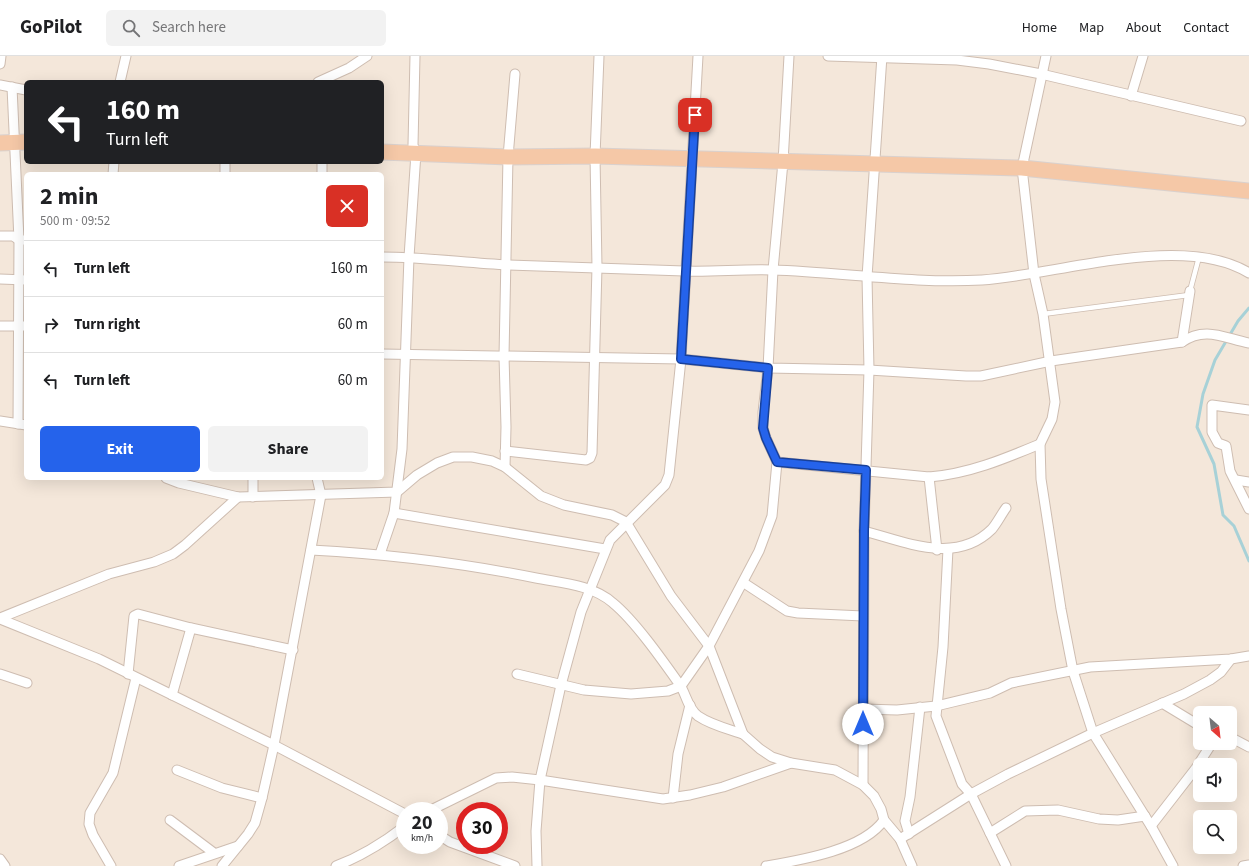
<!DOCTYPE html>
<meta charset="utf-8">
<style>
:root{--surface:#fff;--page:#f2f2f2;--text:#202124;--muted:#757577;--line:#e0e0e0;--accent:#2563eb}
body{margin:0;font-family:"Source Sans 3",sans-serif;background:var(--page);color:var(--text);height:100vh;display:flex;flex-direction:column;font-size:15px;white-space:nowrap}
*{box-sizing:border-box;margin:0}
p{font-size:13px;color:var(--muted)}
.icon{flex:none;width:22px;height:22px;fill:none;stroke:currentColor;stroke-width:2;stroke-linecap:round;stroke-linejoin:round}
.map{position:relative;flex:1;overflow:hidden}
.panel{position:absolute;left:24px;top:116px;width:360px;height:308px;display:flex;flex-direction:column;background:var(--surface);border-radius:6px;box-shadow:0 4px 16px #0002}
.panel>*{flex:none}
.top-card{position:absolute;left:24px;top:24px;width:360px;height:84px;border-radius:6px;box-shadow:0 4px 16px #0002;background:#202124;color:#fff;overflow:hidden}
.needle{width:26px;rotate:152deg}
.buttons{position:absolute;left:1193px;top:650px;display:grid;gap:8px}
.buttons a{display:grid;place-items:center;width:44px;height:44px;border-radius:6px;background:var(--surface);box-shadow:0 4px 16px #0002;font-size:20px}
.speed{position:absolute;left:396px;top:746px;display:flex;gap:8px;font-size:20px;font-weight:700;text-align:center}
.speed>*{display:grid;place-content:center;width:52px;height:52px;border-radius:50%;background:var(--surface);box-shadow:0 4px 16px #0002;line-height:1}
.speed small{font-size:10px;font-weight:400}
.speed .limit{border:6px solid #d22;background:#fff;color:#111}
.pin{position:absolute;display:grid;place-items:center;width:34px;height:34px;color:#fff;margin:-17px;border-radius:8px;box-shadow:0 2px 6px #0006}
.me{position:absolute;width:44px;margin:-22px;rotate:0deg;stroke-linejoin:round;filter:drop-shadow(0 0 3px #0008)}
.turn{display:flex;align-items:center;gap:14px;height:84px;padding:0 16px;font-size:18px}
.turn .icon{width:52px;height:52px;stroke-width:2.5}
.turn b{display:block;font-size:28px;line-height:34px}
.round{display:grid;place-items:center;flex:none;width:42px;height:42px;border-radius:6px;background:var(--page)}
.overview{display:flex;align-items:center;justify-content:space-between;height:68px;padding:0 16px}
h1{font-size:24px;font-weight:700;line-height:30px}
.primary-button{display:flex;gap:8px;margin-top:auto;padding:8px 16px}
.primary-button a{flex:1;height:46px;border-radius:6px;background:var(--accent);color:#fff;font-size:16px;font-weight:700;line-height:46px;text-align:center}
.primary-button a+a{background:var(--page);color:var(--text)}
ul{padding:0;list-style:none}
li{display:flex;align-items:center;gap:12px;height:56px;padding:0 16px;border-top:1px solid var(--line)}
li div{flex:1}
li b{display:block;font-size:15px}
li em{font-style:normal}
header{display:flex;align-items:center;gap:24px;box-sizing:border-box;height:56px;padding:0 20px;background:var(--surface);border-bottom:1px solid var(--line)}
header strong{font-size:19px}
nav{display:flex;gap:22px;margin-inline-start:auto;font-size:14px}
.search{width:280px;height:36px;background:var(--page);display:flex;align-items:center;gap:10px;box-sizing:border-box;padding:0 14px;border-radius:6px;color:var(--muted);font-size:15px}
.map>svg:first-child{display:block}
</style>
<header>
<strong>GoPilot</strong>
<div class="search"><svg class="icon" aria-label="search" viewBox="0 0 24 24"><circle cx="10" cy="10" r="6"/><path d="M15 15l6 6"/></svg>Search here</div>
<nav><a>Home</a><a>Map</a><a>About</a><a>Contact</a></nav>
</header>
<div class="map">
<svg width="1249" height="810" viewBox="0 0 1249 810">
<rect width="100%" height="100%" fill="#fcf5ec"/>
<path fill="#f4e7da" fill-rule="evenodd" d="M0,0H1249V810H0ZM26,26H382V106H26ZM26,118H382V422H26ZM1200,657H1230V687H1200ZM1200,709H1230V739H1200ZM405,755H439V789H405ZM465,755H499V789H465ZM1200,761H1230V791H1200Z"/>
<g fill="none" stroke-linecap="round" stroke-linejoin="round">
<path stroke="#a7d1d7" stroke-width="3" d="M1249,252L1238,265L1215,304L1203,338L1197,371L1214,408L1223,459L1234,470L1249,505"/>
<defs>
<g id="service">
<path d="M1190,235L1199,201"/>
<path d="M1043,258L1189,239"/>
</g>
<g id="minor">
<path d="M828,0L957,4L989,8L1041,18L1241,65"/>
<path d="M1046,0L1022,112L1034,218L1043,258L1055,346L1052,363L1040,388L1041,423L1061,553L1073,615L1093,677L1151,770L1173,810"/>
<path d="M0,8L1,0"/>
<path d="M120,26L126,0"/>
<path d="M318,26L349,12L367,0"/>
<path d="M0,29L26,34"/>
<path d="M12,31L19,184L18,368"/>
<path d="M1131,40L1143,0"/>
<path d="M113,118L114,106"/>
<path d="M225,118V106"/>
<path d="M322,118V106"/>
<path d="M0,180H13L19,184H26"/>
<path d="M382,201C425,201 466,207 509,209C567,211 626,213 684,215C713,216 743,213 772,214C842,216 912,228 982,224C1057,219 1183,176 1249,217"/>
<path d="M0,223L26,224"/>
<path d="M0,270H26"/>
<path d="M1182,286L1190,235"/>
<path d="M382,298L681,303L768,312L869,314L966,320H981L1051,305L1182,286C1205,270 1224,282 1249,287"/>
<path d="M1249,354L1212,349V376L1218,387L1226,390L1230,415L1249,453"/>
<path d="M0,365L26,369"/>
<path d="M505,395L586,404L590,402L592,397L597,211L595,100L599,0"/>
<path d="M777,406L929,421C968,418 1004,403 1040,388"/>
<path d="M505,411L506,371L504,300L508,101L515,18"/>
<path d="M929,421L937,494"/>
<path d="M166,422L179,427L238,441L397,436L417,419L437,407L453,401H472L492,405L505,411L541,440L564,449L612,459L626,466L671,540L709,590L743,678L760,693L772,701L791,707L835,714L863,729L874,740L881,753L884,764L900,783L912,810"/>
<path d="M253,422V441"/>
<path d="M1236,424L1249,426"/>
<path d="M394,457L605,493"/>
<path d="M864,475C906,486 956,509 992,473C997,467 1001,459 1006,452"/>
<path d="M948,493L943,591L936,660L962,728L971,738L1006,810"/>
<path d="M311,494C387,498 462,507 536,522C562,527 593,529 613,547C635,565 663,605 680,629C686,638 688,653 698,660C711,669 728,673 743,678"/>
<path d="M380,498L394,457L402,393L409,201L416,97L413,89L415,0"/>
<path d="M744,527L787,555L798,557L863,560"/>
<path d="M0,562L109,518L154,506L173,498L185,489L238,441"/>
<path d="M0,563L99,603L274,689L405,758"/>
<path d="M0,618L27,627"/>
<path d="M128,618L134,560L138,558L191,572"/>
<path d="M517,618L584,634L631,638L668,635L681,630L709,590L759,495L772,460L777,406L766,382L763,372V356L768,312L773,214L783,106L789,0"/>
<path d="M172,639L191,572L293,594"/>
<path d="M1162,647L1200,670"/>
<path d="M863,653L897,654L936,650L990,637L1011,627L1090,611L1231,603L1249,600"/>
<path d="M1230,681L1249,691"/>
<path d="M177,714L222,732L262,742"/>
<path d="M863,729L864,475L869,314L867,221L882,0"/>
<path d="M673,742L678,698L690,649"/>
<path d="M429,755L496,722L512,721L540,724L663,743L690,739L723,731L791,707"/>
<path d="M170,764L214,797"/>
<path d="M1151,770L1196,712L1212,687"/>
<path d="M990,777L1025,755L1058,754L1099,763L1118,764L1145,760"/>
<path d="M909,778L905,765L910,741L920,651"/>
<path d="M439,779L450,786L515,810"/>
<path d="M900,783L971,738L1008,718L1093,677L1184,638L1210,624L1221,616L1231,603"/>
<path d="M0,803L5,810"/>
<path d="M111,810L93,779L89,768L90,757L113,717L136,622"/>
<path d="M179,810L238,790"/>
<path d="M222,810L248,778L255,767L262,742L274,689L321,439L317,422"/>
<path d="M336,810C362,800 383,787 405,770"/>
<path d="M537,810L536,775L540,724L561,629L581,556L610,484L665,429L669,419L681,303L698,0"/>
<path d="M766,810C801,804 863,794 884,764"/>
<path d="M1243,810L1249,809"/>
</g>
<g id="trunk">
<path d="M0,87L26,86"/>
<path d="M382,96L508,101L595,100L1022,112L1249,135"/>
</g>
</defs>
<use href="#service" stroke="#cebdb1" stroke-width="6"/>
<use href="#minor" stroke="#cebdb1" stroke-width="11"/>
<use href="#trunk" stroke="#d9d1ce" stroke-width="17"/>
<use href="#service" stroke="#fff" stroke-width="4.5"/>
<use href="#minor" stroke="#fff" stroke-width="9"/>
<use href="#trunk" stroke="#f5c8a7" stroke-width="15"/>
</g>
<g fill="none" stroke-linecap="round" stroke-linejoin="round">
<defs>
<path id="route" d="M695,59L681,303L768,312L763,372L766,382L777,406L866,414L864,475L863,668"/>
</defs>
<use href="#route" stroke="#184099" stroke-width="10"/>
<use href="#route" stroke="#2563eb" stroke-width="7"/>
</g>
</svg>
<div class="buttons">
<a><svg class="needle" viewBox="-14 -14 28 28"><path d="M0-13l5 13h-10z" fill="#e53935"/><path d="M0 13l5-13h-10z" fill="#757577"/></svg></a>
<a><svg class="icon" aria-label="sound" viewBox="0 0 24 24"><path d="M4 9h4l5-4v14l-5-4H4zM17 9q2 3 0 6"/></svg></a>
<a><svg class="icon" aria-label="search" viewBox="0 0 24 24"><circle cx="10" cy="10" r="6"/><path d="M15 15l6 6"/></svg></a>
</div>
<div class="speed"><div>20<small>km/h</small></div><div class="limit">30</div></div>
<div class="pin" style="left:695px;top:59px;background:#d93025"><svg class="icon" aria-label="arrive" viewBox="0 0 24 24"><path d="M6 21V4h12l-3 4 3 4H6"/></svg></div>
<svg class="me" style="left:863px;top:668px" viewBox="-20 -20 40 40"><circle r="19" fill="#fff"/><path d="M0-13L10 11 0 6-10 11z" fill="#2563eb"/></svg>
<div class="top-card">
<div class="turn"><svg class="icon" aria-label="left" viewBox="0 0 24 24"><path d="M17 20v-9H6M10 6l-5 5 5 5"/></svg><div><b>160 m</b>Turn left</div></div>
</div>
<section class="panel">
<div class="overview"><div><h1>2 min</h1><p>500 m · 09:52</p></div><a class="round" style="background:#d93025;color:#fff"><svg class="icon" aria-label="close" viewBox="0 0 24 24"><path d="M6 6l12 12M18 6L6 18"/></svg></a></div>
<ul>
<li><svg class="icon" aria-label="left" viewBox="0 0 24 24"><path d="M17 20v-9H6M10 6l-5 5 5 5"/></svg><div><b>Turn left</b></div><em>160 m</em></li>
<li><svg class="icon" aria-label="right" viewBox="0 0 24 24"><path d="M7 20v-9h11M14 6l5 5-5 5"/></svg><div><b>Turn right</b></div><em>60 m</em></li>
<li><svg class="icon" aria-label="left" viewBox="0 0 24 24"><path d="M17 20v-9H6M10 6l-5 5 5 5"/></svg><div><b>Turn left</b></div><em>60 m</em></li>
</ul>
<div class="primary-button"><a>Exit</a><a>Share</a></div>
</section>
</div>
